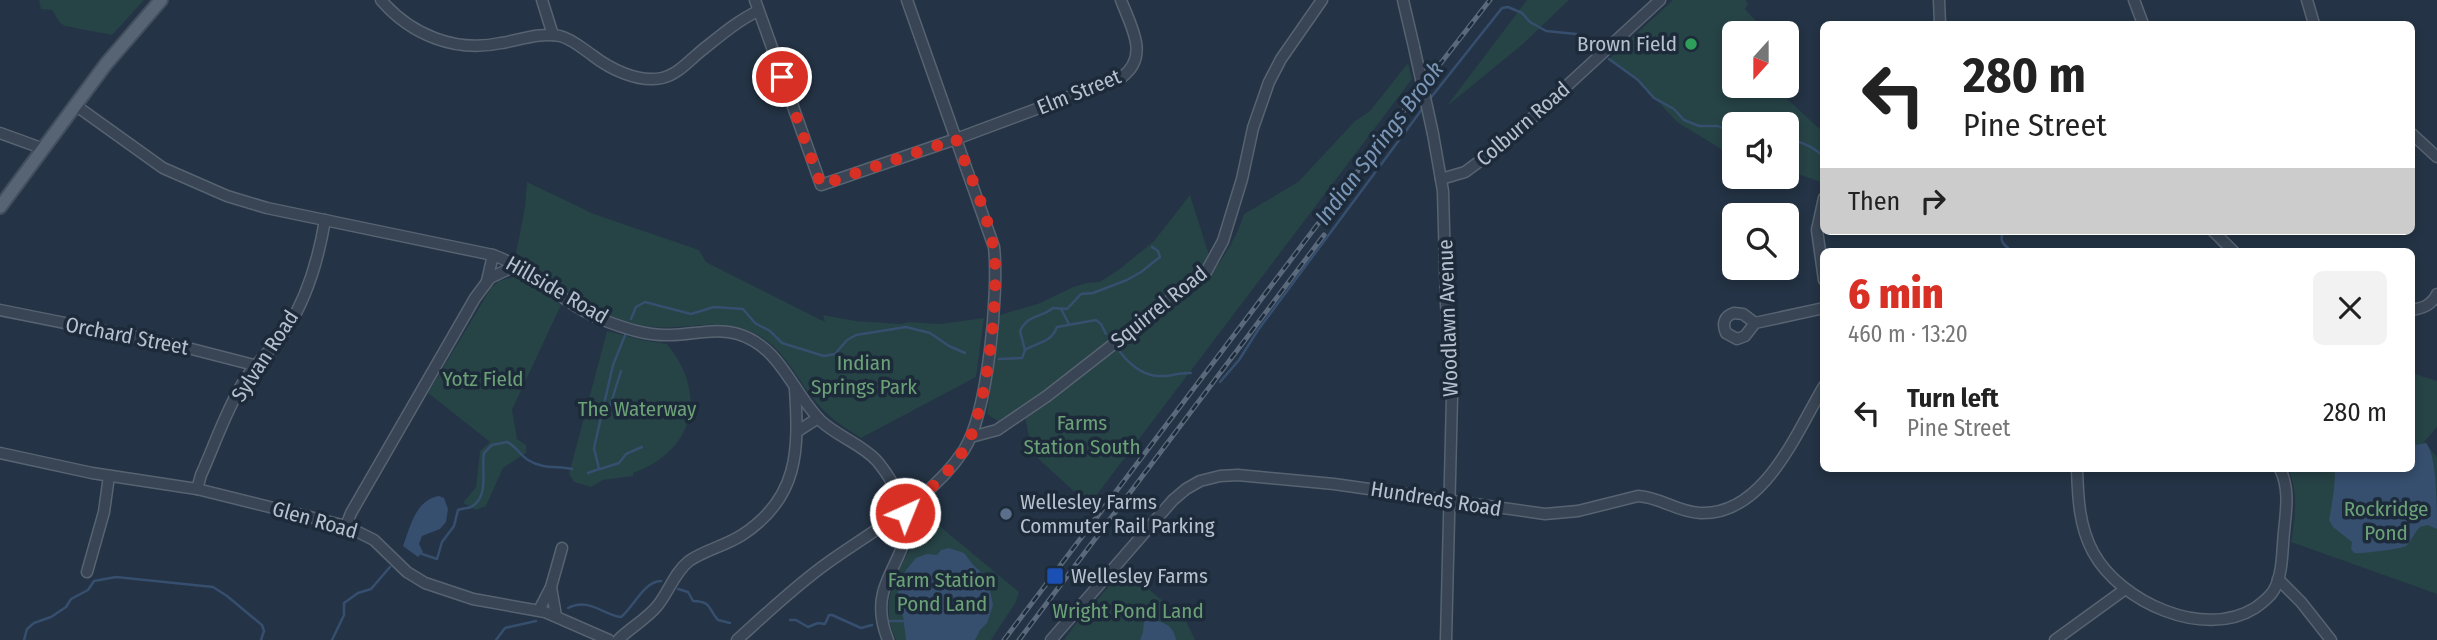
<!DOCTYPE html>
<meta charset="utf-8">
<style>
:root{--surface:#fff;--page:#f2f2f2;--text:#222;--muted:#767676;--accent:#d93025}
body{margin:0;font-family:"Fira Sans Condensed",sans-serif;background:var(--page);color:var(--text);height:100vh;display:flex;flex-direction:column;font-size:26px;white-space:nowrap}
*{box-sizing:border-box;margin:0}
p{font-size:23px;color:var(--muted)}
.icon{flex:none;width:38px;height:38px;fill:none;stroke:currentColor;stroke-width:2;stroke-linecap:round;stroke-linejoin:round}
.map{position:relative;flex:1;overflow:hidden}
.panel{position:absolute;left:1820px;top:248px;width:595px;height:224px;display:flex;flex-direction:column;background:var(--surface);border-radius:10px;box-shadow:0 4px 10px #0003}
.panel>*{flex:none}
.guide{position:absolute;left:1820px;top:21px;width:595px;height:214px;border-radius:10px;box-shadow:0 4px 10px #0003;background:#fff;color:var(--text);overflow:hidden}
.needle{width:46px;rotate:201deg}
.buttons{position:absolute;left:1722px;top:21px;display:grid;gap:14px}
.buttons a{display:grid;place-items:center;width:77px;height:77px;border-radius:10px;background:var(--surface);box-shadow:0 4px 10px #0003;font-size:35px}
.pin{position:absolute;display:grid;place-items:center;width:60px;height:60px;color:#fff;margin:-30px;border:4px solid #fff;border-radius:50%;box-shadow:0 2px 7px #0007}
.me{position:absolute;width:77px;margin:-38px;rotate:44deg;stroke-linejoin:round;filter:drop-shadow(0 0 5px #0008)}
.turn{display:flex;align-items:center;gap:24px;height:147px;padding:0 28px;font-size:32px}
.turn .icon{width:91px;height:91px;stroke-width:2.5}
.turn b{display:block;font-size:49px;line-height:60px}
.then{display:flex;align-items:center;height:66px;padding:0 28px;background:#0003;gap:14px;font-size:26px}
.round{display:grid;place-items:center;flex:none;width:74px;height:74px;border-radius:10px;background:var(--page)}
.headline{display:flex;align-items:center;justify-content:space-between;height:119px;padding:0 28px}
h1{font-size:42px;font-weight:800;line-height:52px;color:var(--accent)}
ul{padding:0;list-style:none}
li{display:flex;align-items:center;gap:21px;height:91px;padding:0 28px}
li div{flex:1}
li b{display:block;font-size:26px}
li em{font-style:normal}
.map>svg:first-child{display:block}
</style>
<div class="map">
<svg width="2437" height="640" viewBox="0 0 2437 640">
<rect width="100%" height="100%" fill="#243345"/>
<g fill="#264346">
<path d="M39,0H144L112,35L65,26L60,23L52,10L41,9Z"/>
<path d="M1527,0H1569L1523,44L1446,107Z"/>
<path d="M1673,0H1745L1748,3L1745,9L1767,33H1734V86H1778L1785,97L1823,132V183L1787,170V124H1734V157L1677,122L1638,80L1609,59Z"/>
<path d="M1408,63L1412,79L1089,505L1032,453L1025,416L1192,294C1215,272 1234,245 1244,214L1298,182L1355,121L1370,111Z"/>
<path d="M527,182L594,214L699,250L706,262L825,322L823,315L856,321L901,324L909,322L940,324L984,318L976,377L861,438C842,426 825,415 812,397C794,374 783,348 756,334C717,314 684,333 645,326C615,320 586,308 563,289C547,276 533,263 516,253L525,207Z"/>
<path d="M1190,195L1210,258L1203,267L1040,394L998,421L987,414L1000,315L1040,303L1073,287L1087,283L1100,282L1121,268L1154,241Z"/>
<path d="M517,276L529,281L561,305L512,410L517,439L526,445V453L503,468L486,506L476,510L463,503L476,487L480,451L490,442L428,393L491,288L499,281Z"/>
<path d="M607,331L642,340L667,344C708,394 695,451 633,473V476L603,480L591,487L574,482L569,474Z"/>
<path d="M2412,373L2437,381V427L2424,442L2437,457V594L2291,542C2295,517 2299,493 2288,469H2412Z"/>
<path d="M930,518L1019,592L1016,602L991,640H896C874,594 907,556 930,518Z"/>
<path d="M1124,569L1185,619L1195,640H1064L1074,626Z"/>
</g>
<g fill="#364f6e">
<path d="M2412,441L2416,445L2426,443C2437,455 2437,509 2437,529L2428,525L2420,527C2414,532 2412,541 2406,546C2402,549 2360,554 2354,553L2351,549L2352,542L2333,527L2329,520C2331,510 2337,478 2334,469H2412Z"/>
<path d="M439,496L444,498L448,509L446,522L440,529L422,536L419,544L423,552L418,557L403,546C410,528 415,500 439,496Z"/>
<path d="M949,548L964,553L974,566L987,577L993,605L987,623L980,630L975,640H906L903,616L897,601L899,585L906,570L916,558L927,554L937,555L941,550Z"/>
<path d="M1144,619C1159,621 1173,622 1176,640H1140L1143,632Z"/>
</g>
<g fill="none" stroke-linecap="round" stroke-linejoin="round">
<g stroke="#364f6e" stroke-width="2.5">
<path d="M1609,59L1638,80L1654,98L1674,109L1684,120L1699,126H1718L1734,134"/>
<path d="M1429,100L1502,8L1508,7L1522,13L1530,22L1546,31L1576,34L1595,48"/>
<path d="M1787,140C1800,140 1815,148 1824,157"/>
<path d="M2003,231C1999,244 2004,243 2012,252"/>
<path d="M1061,309L1069,324"/>
<path d="M631,319L636,307L645,302L691,314L714,307L743,309L755,323L770,331L782,343L824,356L835,354L847,340L856,335L906,327L930,333L949,346L965,353"/>
<path d="M1025,350L1020,331C1028,314 1041,318 1053,308L1067,309L1081,294L1093,293L1127,280L1141,272L1160,257L1158,251L1152,247"/>
<path d="M1120,352C1131,366 1144,377 1162,376C1172,376 1181,372 1191,373"/>
<path d="M999,359L1022,358L1025,350C1038,342 1051,343 1057,327L1096,320L1101,324L1106,334"/>
<path d="M1220,382L1239,360L1258,330L1423,108"/>
<path d="M603,417L610,406L621,371"/>
<path d="M600,469L619,463L626,454L642,447"/>
<path d="M588,473L599,469L594,448L613,365L626,333"/>
<path d="M422,554L437,559L442,542L454,526L458,510C463,508 470,509 474,505C489,493 481,470 484,453L492,445L507,442C516,446 520,455 528,460C542,469 557,466 572,469"/>
<path d="M678,589L688,592L693,601C713,602 707,608 718,620L730,623"/>
<path d="M568,608C589,597 603,615 621,617C633,608 644,581 661,581"/>
<path d="M790,620H796L808,627L818,623L825,624L829,615H832L861,628L872,625"/>
<path d="M889,621H903"/>
<path d="M24,640L27,629L34,623L51,617L66,607L71,599L88,590L94,581L116,577L213,587L227,596L262,625L264,631L261,640"/>
<path d="M332,640L344,615V603L358,593L371,589L390,567"/>
<path d="M496,640L505,628L536,621"/>
</g>
<defs>
<g id="minor">
<path d="M381,0C411,35 456,53 501,43C520,40 541,32 560,36C572,39 582,48 592,55C610,69 638,83 662,78C677,75 690,60 701,51C720,36 737,21 758,11"/>
<path d="M542,0L553,35"/>
<path d="M755,0L821,185L956,139L1122,77C1150,56 1131,27 1121,0"/>
<path d="M1403,0L1414,47"/>
<path d="M1939,0L1940,24"/>
<path d="M2134,0L2143,24"/>
<path d="M2307,0L2314,24"/>
<path d="M75,105L163,168L227,196L267,208L493,255C534,270 562,304 603,320C624,328 647,336 670,335C693,335 716,327 738,334C781,347 792,392 821,421C838,437 862,444 877,461C888,474 901,496 905,512C914,540 889,567 883,593C879,609 882,625 888,640"/>
<path d="M0,133L44,149"/>
<path d="M1433,134L1443,191L1446,303L1452,397L1446,640"/>
<path d="M2412,134L2437,157"/>
<path d="M1441,179L1465,172L1507,141L1660,0"/>
<path d="M1824,198L1817,230L1824,280"/>
<path d="M2213,231L2234,252"/>
<path d="M487,281L493,255"/>
<path d="M0,310L180,346L254,365"/>
<path d="M2412,310C2423,308 2432,305 2437,294"/>
<path d="M1755,323L1743,314L1734,313C1724,316 1722,324 1726,333L1737,339L1745,336L1755,323L1824,308"/>
<path d="M798,431L818,418"/>
<path d="M971,437L997,430L1047,396L1206,272L1223,241L1242,179L1253,128L1269,82L1281,59L1322,0"/>
<path d="M0,453L92,473L197,489L346,526L374,540L407,572L425,583L473,599L545,612L609,640"/>
<path d="M2077,469C2078,498 2079,526 2093,552C2120,602 2204,640 2255,608C2262,603 2270,597 2274,590C2283,574 2282,550 2284,532C2286,511 2290,489 2280,469"/>
<path d="M197,489L201,475C215,444 226,410 244,381C256,361 276,347 288,327C308,295 319,256 325,220"/>
<path d="M346,526L351,513L475,298L490,278L517,265"/>
<path d="M87,572L104,512L109,476"/>
<path d="M2278,579L2301,602L2331,640"/>
<path d="M551,587L556,616"/>
<path d="M539,610L551,587L562,548"/>
<path d="M618,640C631,627 647,619 658,605C669,591 675,572 689,561C705,550 725,546 742,535C799,498 799,450 795,389"/>
<path d="M737,640C766,614 794,587 826,564C872,531 932,499 964,450C988,412 999,292 994,247L907,0"/>
<path d="M1051,640L1173,500L1186,489L1200,481L1220,476L1238,475L1334,484L1545,514L1578,511L1638,496C1660,497 1677,512 1700,513C1764,516 1796,433 1824,386"/>
<path d="M2055,640L2124,590"/>
</g>
<path id="major" d="M0,207L106,64L161,0"/>
</defs>
<use href="#minor" stroke="#576371" stroke-width="13"/>
<use href="#major" stroke="#424e5d" stroke-width="16"/>
<use href="#minor" stroke="#394554" stroke-width="10"/>
<use href="#major" stroke="#576474" stroke-width="12"/>
<defs>
<g id="rail">
<path d="M1004,640L1391,127L1490,0"/>
<path d="M1019,640L1324,235"/>
</g>
</defs>
<use href="#rail" stroke="#5a697b" stroke-width="5"/>
<use href="#rail" stroke="#1d2a3a" stroke-width="2.5" stroke-dasharray="8" stroke-linecap="butt"/>
<defs>
<path id="minor-bridge" d="M1414,47L1433,134"/>
</defs>
<use href="#minor-bridge" stroke="#576371" stroke-width="13" stroke-linecap="butt"/>
<use href="#minor-bridge" stroke="#394554" stroke-width="10"/>
</g>
<g fill="none" stroke-linecap="round" stroke-linejoin="round">
<path stroke="#d93025" stroke-width="12" stroke-dasharray="0 21.6" d="M782,77L821,185L956,139C969,173 986,209 993,245C1001,285 987,409 967,444C953,470 928,492 904,509L905,513"/>
</g>
<circle fill="#2e9e5b" stroke="#1d2a3a" stroke-width="2.5" cx="1691" cy="44" r="7"/>
<circle fill="#5c6f8a" stroke="#1d2a3a" stroke-width="2.5" cx="1006" cy="514" r="7"/>
<rect fill="#1a4fb4" stroke="#1d2a3a" stroke-width="2.5" x="1046" y="567" width="18" height="18" rx="3.5"/>
<g text-anchor="middle" stroke-width="7" stroke-linejoin="round" paint-order="stroke">
<g font-size="21" fill="#b6c0ce" stroke="#1d2a3a" text-anchor="start">
<text x="1677" y="51" text-anchor="end">Brown Field</text>
<text x="1020" y="509">Wellesley Farms<tspan x="1020" dy="24">Commuter Rail Parking</tspan></text>
<text x="1071" y="583">Wellesley Farms</text>
</g>
<g font-size="21" fill="#b6c0ce" stroke="#1d2a3a">
<text transform="translate(1079 92) rotate(-22)" y="7">Elm Street</text>
<text transform="translate(1523 124) rotate(-41)" y="7">Colburn Road</text>
<text transform="translate(557 290) rotate(30)" y="7">Hillside Road</text>
<text transform="translate(1159 307) rotate(-39)" y="7">Squirrel Road</text>
<text transform="translate(1448 318) rotate(-92)" y="7">Woodlawn Avenue</text>
<text transform="translate(127 336) rotate(11)" y="7">Orchard Street</text>
<text transform="translate(265 356) rotate(-57)" y="7">Sylvan Road</text>
<text transform="translate(1436 499) rotate(9)" y="7">Hundreds Road</text>
<text transform="translate(315 520) rotate(16)" y="7">Glen Road</text>
</g>
<g font-size="21" fill="#6ba176" stroke="#1d2a3a">
<text x="864" y="370">Indian<tspan x="864" dy="24">Springs Park</tspan></text>
<text x="483" y="386">Yotz Field</text>
<text x="637" y="416">The Waterway</text>
<text x="1082" y="430">Farms<tspan x="1082" dy="24">Station South</tspan></text>
<text x="2386" y="516">Rockridge<tspan x="2386" dy="24">Pond</tspan></text>
<text x="942" y="587">Farm Station<tspan x="942" dy="24">Pond Land</tspan></text>
<text x="1128" y="618">Wright Pond Land</text>
</g>
<g font-size="23" font-style="italic" fill="#7b97b8" stroke="#1d2a3a">
<text transform="translate(1379 143) rotate(-53)" y="8">Indian Springs Brook</text>
</g>
</g>
</svg>
<div class="buttons">
<a><svg class="needle" viewBox="-14 -14 28 28"><path d="M0-13l5 13h-10z" fill="#e53935"/><path d="M0 13l5-13h-10z" fill="#767676"/></svg></a>
<a><svg class="icon" aria-label="sound" viewBox="0 0 24 24"><path d="M4 9h4l5-4v14l-5-4H4zM17 9q2 3 0 6"/></svg></a>
<a><svg class="icon" aria-label="search" viewBox="0 0 24 24"><circle cx="10" cy="10" r="6"/><path d="M15 15l6 6"/></svg></a>
</div>
<div class="pin" style="left:782px;top:77px;background:#d93025"><svg class="icon" aria-label="arrive" viewBox="0 0 24 24"><path d="M6 21V4h12l-3 4 3 4H6"/></svg></div>
<svg class="me" style="left:905px;top:513px" viewBox="-20 -20 40 40"><circle r="17" fill="#d93025" stroke="#fff" stroke-width="3"/><path d="M0-11L8 9 0 5-8 9z" fill="#fff"/></svg>
<div class="guide">
<div class="turn"><svg class="icon" aria-label="left" viewBox="0 0 24 24"><path d="M17 20v-9H6M10 6l-5 5 5 5"/></svg><div><b>280 m</b>Pine Street</div></div>
<div class="then">Then<svg class="icon" aria-label="right" viewBox="0 0 24 24"><path d="M7 20v-9h11M14 6l5 5-5 5"/></svg></div>
</div>
<section class="panel">
<div class="headline"><div><h1>6 min</h1><p>460 m · 13:20</p></div><a class="round"><svg class="icon" aria-label="close" viewBox="0 0 24 24"><path d="M6 6l12 12M18 6L6 18"/></svg></a></div>
<ul>
<li><svg class="icon" aria-label="left" viewBox="0 0 24 24"><path d="M17 20v-9H6M10 6l-5 5 5 5"/></svg><div><b>Turn left</b><p>Pine Street</p></div><em>280 m</em></li>
</ul>
</section>
</div>
